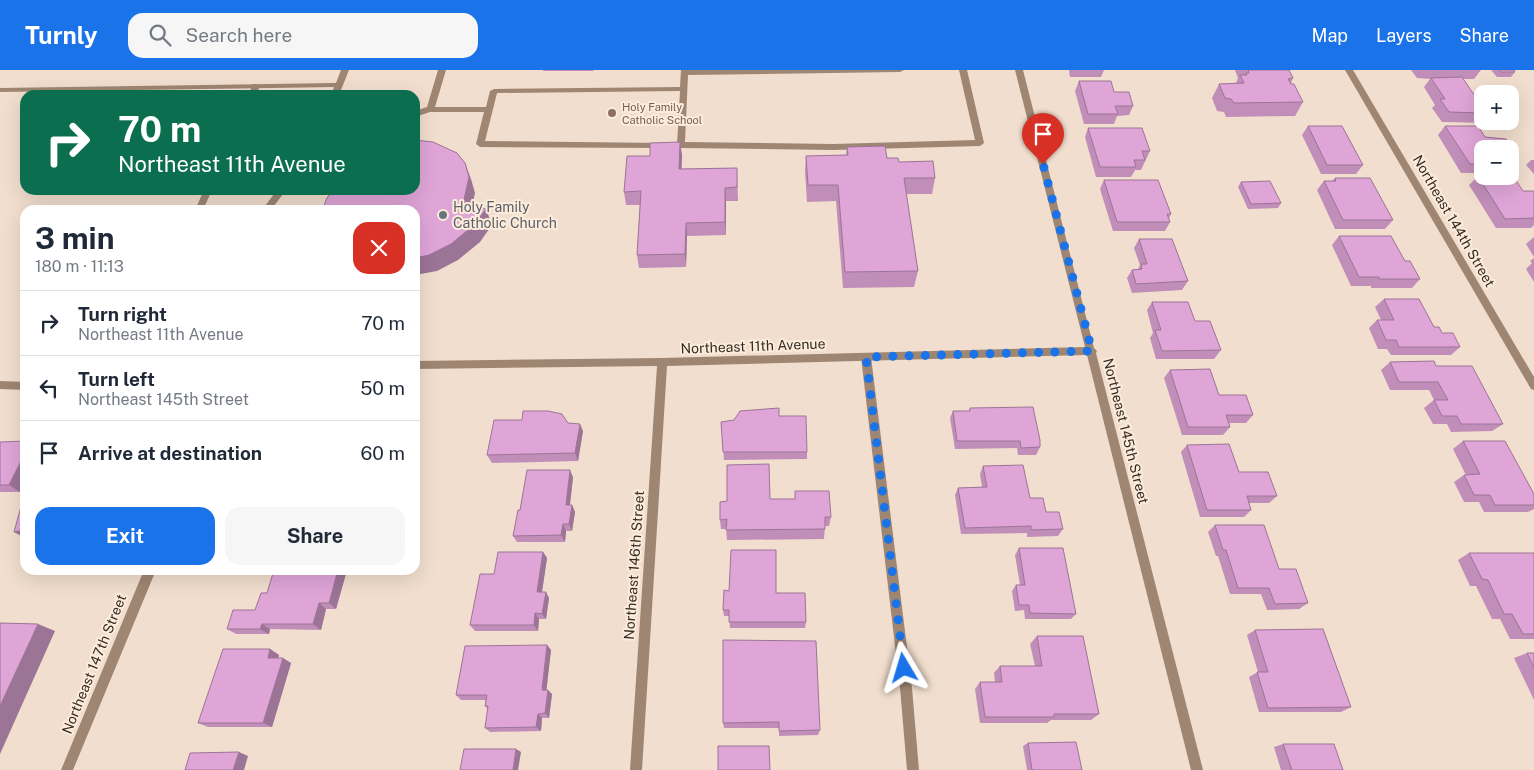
<!DOCTYPE html>
<meta charset="utf-8">
<style>
:root{--surface:#fff;--page:#f6f6f7;--text:#1f2937;--muted:#747a83;--line:#e0e1e3;--accent:#1a73e8}
body{margin:0;font-family:"Public Sans",sans-serif;background:var(--page);color:var(--text);height:100vh;display:flex;flex-direction:column;font-size:19px;white-space:nowrap}
*{box-sizing:border-box;margin:0}
p{font-size:16px;color:var(--muted)}
.icon{flex:none;width:28px;height:28px;fill:none;stroke:currentColor;stroke-width:2;stroke-linecap:round;stroke-linejoin:round}
.map{position:relative;flex:1;overflow:hidden}
.sheet{position:absolute;left:20px;top:135px;width:400px;height:370px;display:flex;flex-direction:column;background:var(--surface);border-radius:15px;box-shadow:0 5px 20px #0002}
.sheet>*{flex:none}
.hud{position:absolute;left:20px;top:20px;width:400px;height:105px;border-radius:15px;box-shadow:0 5px 20px #0002;background:#0b6e4f;color:#fff;overflow:hidden}
.controls{position:absolute;left:1474px;top:15px;display:grid;gap:10px}
.controls a{display:grid;place-items:center;width:45px;height:45px;border-radius:10px;background:var(--surface);box-shadow:0 5px 20px #0002;font-size:25px}
.pin{position:absolute;display:grid;place-items:center;width:42px;height:42px;color:#fff;margin:-51px -21px;border-radius:50% 50% 50% 0;rotate:-45deg;box-shadow:0 0 5px #0007}
.pin .icon{rotate:45deg}
.me{position:absolute;width:55px;margin:-28px;rotate:353deg;stroke-linejoin:round;filter:drop-shadow(0 0 4px #0008)}
.turn{display:flex;align-items:center;gap:18px;height:105px;padding:0 15px;font-size:22px}
.turn .icon{width:65px;height:65px;stroke-width:2.5}
.turn b{display:block;font-size:35px;line-height:42px}
.round{display:grid;place-items:center;flex:none;width:52px;height:52px;border-radius:15px;background:var(--page)}
.summary{display:flex;align-items:center;justify-content:space-between;height:85px;padding:0 15px}
h1{font-size:30px;font-weight:700;line-height:38px}
.action{display:flex;gap:10px;margin-top:auto;padding:10px 15px}
.action a{flex:1;height:58px;border-radius:15px;background:var(--accent);color:#fff;font-size:20px;font-weight:700;line-height:58px;text-align:center}
.action a+a{background:var(--page);color:var(--text)}
ul{padding:0;list-style:none}
li{display:flex;align-items:center;gap:15px;height:65px;padding:0 15px;border-top:1px solid var(--line)}
li div{flex:1}
li b{display:block;font-size:19px}
li em{font-style:normal}
header{display:flex;align-items:center;gap:30px;box-sizing:border-box;height:70px;padding:0 25px;background:var(--accent);color:#fff}
header strong{font-size:24px}
nav{display:flex;gap:28px;margin-inline-start:auto;font-size:18px}
.search{width:350px;height:45px;background:var(--page);display:flex;align-items:center;gap:12px;box-sizing:border-box;padding:0 18px;border-radius:15px;color:var(--muted);font-size:19px}
.map>svg:first-child{display:block}
</style>
<header>
<strong>Turnly</strong>
<div class="search"><svg class="icon" aria-label="search" viewBox="0 0 24 24"><circle cx="10" cy="10" r="6"/><path d="M15 15l6 6"/></svg>Search here</div>
<nav><a>Map</a><a>Layers</a><a>Share</a></nav>
</header>
<div class="map">
<svg width="1534" height="700" viewBox="0 0 1534 700">
<rect width="100%" height="100%" fill="#f1dece"/>
<g fill="none" stroke-linecap="round" stroke-linejoin="round">
<g fill="#9f8672" fill-rule="evenodd">
<path d="M438,0H446L435,37H486L490,21L494,19L680,17L681,0H904L900,2L688,5L685,72L833,74L975,70L959,0H967L984,73L980,76L833,80L681,78L677,75L680,21L497,23L485,71L665,73L666,75L662,78L480,77L476,74L484,42H430L415,47V41L427,37Z"/>
<path d="M253,14H256L260,16L256,25H248Z"/>
<path d="M204,120H212L203,140H195Z"/>
<path d="M866,283L871,287L912,618L919,700H907L900,618L861,287Z"/>
</g>
<g fill="#9f8672" fill-rule="evenodd">
<path d="M341,0H349L339,25H331L334,17L0,22V18L336,13Z"/>
<path d="M1015,0H1023L1094,278L1097,281L1096,283L1203,700H1191L1087,285L667,296L642,700H630L657,296L415,299V291L662,288L1085,277Z"/>
<path d="M1345,0H1353L1534,307V320L1531,319Z"/>
<path d="M277,120H286L271,140H262Z"/>
<path d="M0,311L25,312V320L0,319Z"/>
<path d="M144,500H156L73,700H61Z"/>
</g>
</g>
<g fill="#c08eb9">
<path d="M543,0H594L593,1H543Z"/>
<path d="M1069,0H1104L1101,7H1070Z"/>
<path d="M1235,0H1289L1293,8L1291,13L1303,32L1295,46L1226,47L1224,42L1217,41L1212,28L1219,14L1236,13L1238,8Z"/>
<path d="M1411,0H1481L1474,9H1463L1475,26H1482V51H1492L1491,53L1442,52L1432,38L1435,35L1424,17L1430,9L1417,8Z"/>
<path d="M1491,0H1514L1515,2L1511,7H1497Z"/>
<path d="M1079,11L1114,22L1133,36L1129,45L1117,46L1114,54H1084L1075,21Z"/>
<path d="M1308,56L1363,95L1356,104H1321L1302,65Z"/>
<path d="M1445,56H1478L1485,67L1506,69L1516,83L1510,90V79H1482V103H1461L1438,65Z"/>
<path d="M1088,58L1150,81L1141,100H1135L1131,107H1096L1085,67Z"/>
<path d="M680,72L682,86L681,99L737,98L738,131H726V165L687,166L686,197L639,198L637,185L640,135H626L624,122Z"/>
<path d="M847,77L899,92L935,108L932,124H906L918,201L914,217L843,218L836,131L807,132L805,102L806,86L846,85Z"/>
<path d="M1531,90H1534V104L1526,95Z"/>
<path d="M1478,106L1523,121H1534V155L1531,158H1496L1469,115Z"/>
<path d="M1335,108L1393,150L1385,159H1335L1317,120L1324,111H1332Z"/>
<path d="M1104,110L1171,144L1169,148L1170,152L1165,161H1113L1100,119Z"/>
<path d="M1241,112L1281,133L1278,138L1248,139L1238,117Z"/>
<path d="M1339,166L1405,191L1420,209L1412,218H1371V216H1351L1332,175Z"/>
<path d="M1534,167V187L1526,174Z"/>
<path d="M1139,169L1188,211L1182,220L1132,223L1127,208L1132,200L1138,199L1140,195L1134,178Z"/>
<path d="M1534,188V212L1526,199L1532,193L1530,191Z"/>
<path d="M1384,229L1434,257L1460,277L1451,285H1391L1387,279H1378L1369,258L1377,250H1381L1375,237Z"/>
<path d="M1152,232L1195,251L1221,280L1214,289H1156L1150,268L1153,263L1147,240Z"/>
<path d="M1390,292L1436,296L1503,354L1492,361L1451,362L1447,354H1433L1424,338L1434,330L1429,320H1390L1381,300Z"/>
<path d="M1170,300L1219,325L1253,345L1246,353H1229L1230,357L1223,365H1182L1164,308Z"/>
<path d="M970,338L1040,377L1036,385H1018L1017,378L955,379L950,348L953,341H969Z"/>
<path d="M779,346L807,382V389L724,390L721,352Z"/>
<path d="M568,353L583,361L578,391L492,393L487,385Z"/>
<path d="M1463,371L1534,435V439L1528,442H1484L1479,432H1464L1454,412L1464,405H1466L1453,379Z"/>
<path d="M0,372L20,422H0Z"/>
<path d="M1187,375L1239,402L1277,426L1269,433H1249L1251,440L1244,447H1200L1181,382Z"/>
<path d="M983,396L1030,428L1046,442L1063,459L1058,466L1027,467V463L961,464L955,425L958,418L982,417L980,404Z"/>
<path d="M573,407L570,435H572L575,442L572,461H566L565,472H517L513,466L520,440Z"/>
<path d="M770,429L831,447L829,456H825L824,469L727,470L726,459H721L720,450Z"/>
<path d="M1215,455L1279,499L1308,533L1299,539L1267,540L1261,524H1230L1218,486H1216L1208,462Z"/>
<path d="M1019,478L1076,544L1071,549H1025L1024,540L1015,541L1012,521L1016,515H1020L1015,485Z"/>
<path d="M543,482L547,488L542,522L549,528L546,549H539L538,561H475L470,555L494,504Z"/>
<path d="M1469,483H1534V569H1510L1500,549H1492L1476,516H1470L1458,490Z"/>
<path d="M274,500H347L336,539H326L321,560L270,559L269,564H236L227,559L255,540L267,523Z"/>
<path d="M776,523L806,552L805,558H730L729,546H724L723,540Z"/>
<path d="M1255,560L1351,637L1341,642H1259L1249,607L1258,602L1247,565Z"/>
<path d="M1037,566L1099,644L1091,650H1051L1047,653H980L975,619L980,612H995L994,603L1000,596H1035L1030,574Z"/>
<path d="M723,570L820,660L818,665L779,666V658H724L723,653Z"/>
<path d="M547,575L551,580L546,620L552,624L549,648H542L541,661L490,662L485,658L488,639L485,636L486,630H461L456,625Z"/>
<path d="M270,579L279,585L278,588L291,593L272,657H208L198,653Z"/>
<path d="M1527,583H1534V630L1514,588Z"/>
<path d="M1028,673L1082,700H1027L1023,676Z"/>
<path d="M1283,674L1343,700H1281L1274,677Z"/>
</g>
<g fill="#9c7496">
<path d="M680,72L682,86L681,112L679,99Z"/>
<path d="M465,93L471,109L475,123L469,150L463,134Z"/>
<path d="M725,118L726,131V165L725,152Z"/>
<path d="M486,139L492,155L480,172L458,190L437,201L415,205V188Z"/>
<path d="M686,153L687,166L686,197L685,184Z"/>
<path d="M580,354L583,361L578,391L575,383Z"/>
<path d="M25,383V413L20,422L9,415Z"/>
<path d="M570,400L573,407L569,442L566,435Z"/>
<path d="M572,435L575,442L572,461L569,454Z"/>
<path d="M563,454L566,461L565,472L561,465Z"/>
<path d="M25,460V468L14,462Z"/>
<path d="M543,482L547,488L541,528L537,522Z"/>
<path d="M338,500H347L336,539L329,533Z"/>
<path d="M546,522L549,528L546,549L542,544Z"/>
<path d="M319,533L326,539L321,560L313,554Z"/>
<path d="M535,543L539,549L538,561L534,555Z"/>
<path d="M38,554L55,561L0,684V636Z"/>
<path d="M262,554L270,559L269,564L260,559Z"/>
<path d="M547,575L551,580L546,624L542,620Z"/>
<path d="M270,579L279,585L277,593L268,588Z"/>
<path d="M283,588L291,593L272,657L263,653Z"/>
<path d="M548,620L552,624L549,648L545,643Z"/>
<path d="M538,644L542,648L541,661L536,657Z"/>
<path d="M516,679L521,682L518,700H513Z"/>
<path d="M239,682L248,686L244,700H233Z"/>
</g>
<g fill="#dfa5d7" stroke="#9c7496">
<path d="M1248,0H1289L1293,8L1288,9L1291,14H1294L1303,32L1234,33L1231,29L1225,28L1219,14L1244,13L1240,5H1247L1246,3H1249Z"/>
<path d="M1499,0H1514L1515,2H1501Z"/>
<path d="M1462,7L1475,26H1482V43L1449,42L1440,29H1445L1431,8Z"/>
<path d="M1079,11H1111L1114,22H1129L1133,36H1115L1118,44H1088Z"/>
<path d="M1308,56H1342L1363,95H1327Z"/>
<path d="M1445,56H1478L1485,67L1506,69L1516,83L1510,84V79H1482V94H1470Z"/>
<path d="M1088,58H1142L1150,81H1142L1145,90H1134L1136,97H1100Z"/>
<path d="M415,70L433,72L457,83L465,93L469,107L463,134L486,139L473,156L451,174L429,185L415,188V140H323L326,130L332,120H415Z"/>
<path d="M680,72L679,99L737,98V117L725,118V152L686,153L685,184L637,185L641,121L624,122L627,86H650V73Z"/>
<path d="M885,76L887,88H898L899,92L933,91L935,108H904L918,201L845,202L838,115H808L806,86L848,85L847,77Z"/>
<path d="M1478,106H1513L1523,121H1534V148L1505,149Z"/>
<path d="M1335,108H1370L1393,150H1343L1324,111H1336Z"/>
<path d="M1104,110H1158L1171,144H1167L1170,152H1117Z"/>
<path d="M1270,111L1281,133L1251,134L1241,112Z"/>
<path d="M1339,166H1391L1405,191H1410L1420,209H1379V207H1359Z"/>
<path d="M1139,169H1172L1188,211L1136,214L1132,200L1142,199L1141,194H1147Z"/>
<path d="M1384,229H1419L1434,257H1439L1442,263H1453L1460,277H1399L1396,270H1386L1377,250H1394Z"/>
<path d="M1152,232H1188L1195,251H1210L1221,280L1162,281L1155,260H1161Z"/>
<path d="M1434,291L1436,296H1472L1503,354H1461L1457,346H1442L1434,330H1448L1438,312H1399L1390,292Z"/>
<path d="M1210,299L1219,325H1246L1253,345H1226L1230,357H1188L1170,300Z"/>
<path d="M1033,337L1040,370V377L1021,378L1020,371H957L953,341H970V338Z"/>
<path d="M779,338V346H806L807,382H723L721,352L734,350L740,341Z"/>
<path d="M523,341H548L562,344L568,353L580,354L575,383L487,385L494,350H522Z"/>
<path d="M25,371V383L9,415H0V372Z"/>
<path d="M1463,371H1505L1534,424V435H1495L1490,425H1474L1464,405L1480,404Z"/>
<path d="M1229,374L1239,402H1268L1277,426H1247L1251,440H1207L1187,375Z"/>
<path d="M769,394L770,429H795V421H829L831,447H825V459L726,460L727,449L720,450V432L727,431V395Z"/>
<path d="M1023,395L1030,428H1043L1046,442H1059L1063,459L1031,460V456L965,458L958,418L987,417L983,396Z"/>
<path d="M527,400H570L566,435H572L569,454H563L561,465L513,466L518,440H520Z"/>
<path d="M24,426H25V460L14,462Z"/>
<path d="M1215,455H1264L1279,499H1296L1308,533L1275,534L1269,518H1238L1226,480H1223Z"/>
<path d="M1019,478H1063L1076,544L1030,543L1029,535H1019L1016,515H1025Z"/>
<path d="M731,480H776V523H805L806,552H729V540H723L724,520L729,521Z"/>
<path d="M498,482H543L537,522H546L542,544L535,543L534,555H470L480,504H494Z"/>
<path d="M1469,483H1534V564H1523L1512,544H1504L1488,510L1482,509Z"/>
<path d="M274,500H338L329,533H319L313,554H262L260,559H227L233,540H255L261,523H267Z"/>
<path d="M0,553L38,554L0,636Z"/>
<path d="M1323,559L1351,637L1268,638L1257,602H1268L1255,560Z"/>
<path d="M1037,566H1083L1099,644H1054V647H985L980,612H1002L1000,596H1042Z"/>
<path d="M723,570L816,571L820,660L779,661V652L723,653Z"/>
<path d="M547,575L542,620H548L545,643L538,644L536,657L485,658L488,636H485L487,625H456L465,576Z"/>
<path d="M223,579H270L268,588H283L263,653H198Z"/>
<path d="M1527,583H1534V597Z"/>
<path d="M1076,672L1082,700H1032L1028,673Z"/>
<path d="M1283,674H1334L1343,700H1292Z"/>
<path d="M718,676H769L770,700H718Z"/>
<path d="M464,679H516L513,700H460Z"/>
<path d="M239,682L233,700H185L190,683Z"/>
</g>
<g fill="none" stroke-linecap="round" stroke-linejoin="round">
<path stroke="#1a73e8" stroke-width="9" stroke-dasharray="0 16.2" d="M904,598L866,287L1092,281L1043,94"/>
</g>
<circle fill="#8d6e63" stroke="#feecdb" stroke-width="2" cx="612" cy="43" r="5"/>
<circle fill="#6b7280" stroke="#feecdb" stroke-width="2" cx="443" cy="145" r="5"/>
<g text-anchor="middle" stroke-width="4" stroke-linejoin="round" paint-order="stroke">
<g font-size="11" fill="#785e54" stroke="#feecdb" text-anchor="start">
<text x="622" y="41">Holy Family<tspan x="622" dy="13">Catholic School</tspan></text>
</g>
<g font-size="14" fill="#5b616d" stroke="#feecdb" text-anchor="start">
<text x="453" y="142">Holy Family<tspan x="453" dy="16">Catholic Church</tspan></text>
</g>
<g font-size="14" fill="#332c26" stroke="#feecdb">
<text transform="translate(1454 151) rotate(60)" y="5">Northeast 144th Street</text>
<text transform="translate(753 276) rotate(-2)" y="5">Northeast 11th Avenue</text>
<text transform="translate(1126 361) rotate(76)" y="5">Northeast 145th Street</text>
<text transform="translate(634 495) rotate(-86)" y="5">Northeast 146th Street</text>
<text transform="translate(94 594) rotate(-68)" y="5">Northeast 147th Street</text>
</g>
</g>
</svg>
<div class="controls">
<a>+</a>
<a>−</a>
</div>
<div class="pin" style="left:1043px;top:94px;background:#d93025"><svg class="icon" aria-label="arrive" viewBox="0 0 24 24"><path d="M6 21V4h12l-3 4 3 4H6"/></svg></div>
<svg class="me" style="left:904px;top:598px" viewBox="-20 -20 40 40"><path d="M0-17L14 15 0 8-14 15z" fill="#1a73e8" stroke="#fff" stroke-width="4"/></svg>
<div class="hud">
<div class="turn"><svg class="icon" aria-label="right" viewBox="0 0 24 24"><path d="M7 20v-9h11M14 6l5 5-5 5"/></svg><div><b>70 m</b>Northeast 11th Avenue</div></div>
</div>
<section class="sheet">
<div class="summary"><div><h1>3 min</h1><p>180 m · 11:13</p></div><a class="round" style="background:#d93025;color:#fff"><svg class="icon" aria-label="close" viewBox="0 0 24 24"><path d="M6 6l12 12M18 6L6 18"/></svg></a></div>
<ul>
<li><svg class="icon" aria-label="right" viewBox="0 0 24 24"><path d="M7 20v-9h11M14 6l5 5-5 5"/></svg><div><b>Turn right</b><p>Northeast 11th Avenue</p></div><em>70 m</em></li>
<li><svg class="icon" aria-label="left" viewBox="0 0 24 24"><path d="M17 20v-9H6M10 6l-5 5 5 5"/></svg><div><b>Turn left</b><p>Northeast 145th Street</p></div><em>50 m</em></li>
<li><svg class="icon" aria-label="arrive" viewBox="0 0 24 24"><path d="M6 21V4h12l-3 4 3 4H6"/></svg><div><b>Arrive at destination</b></div><em>60 m</em></li>
</ul>
<div class="action"><a>Exit</a><a>Share</a></div>
</section>
</div>
